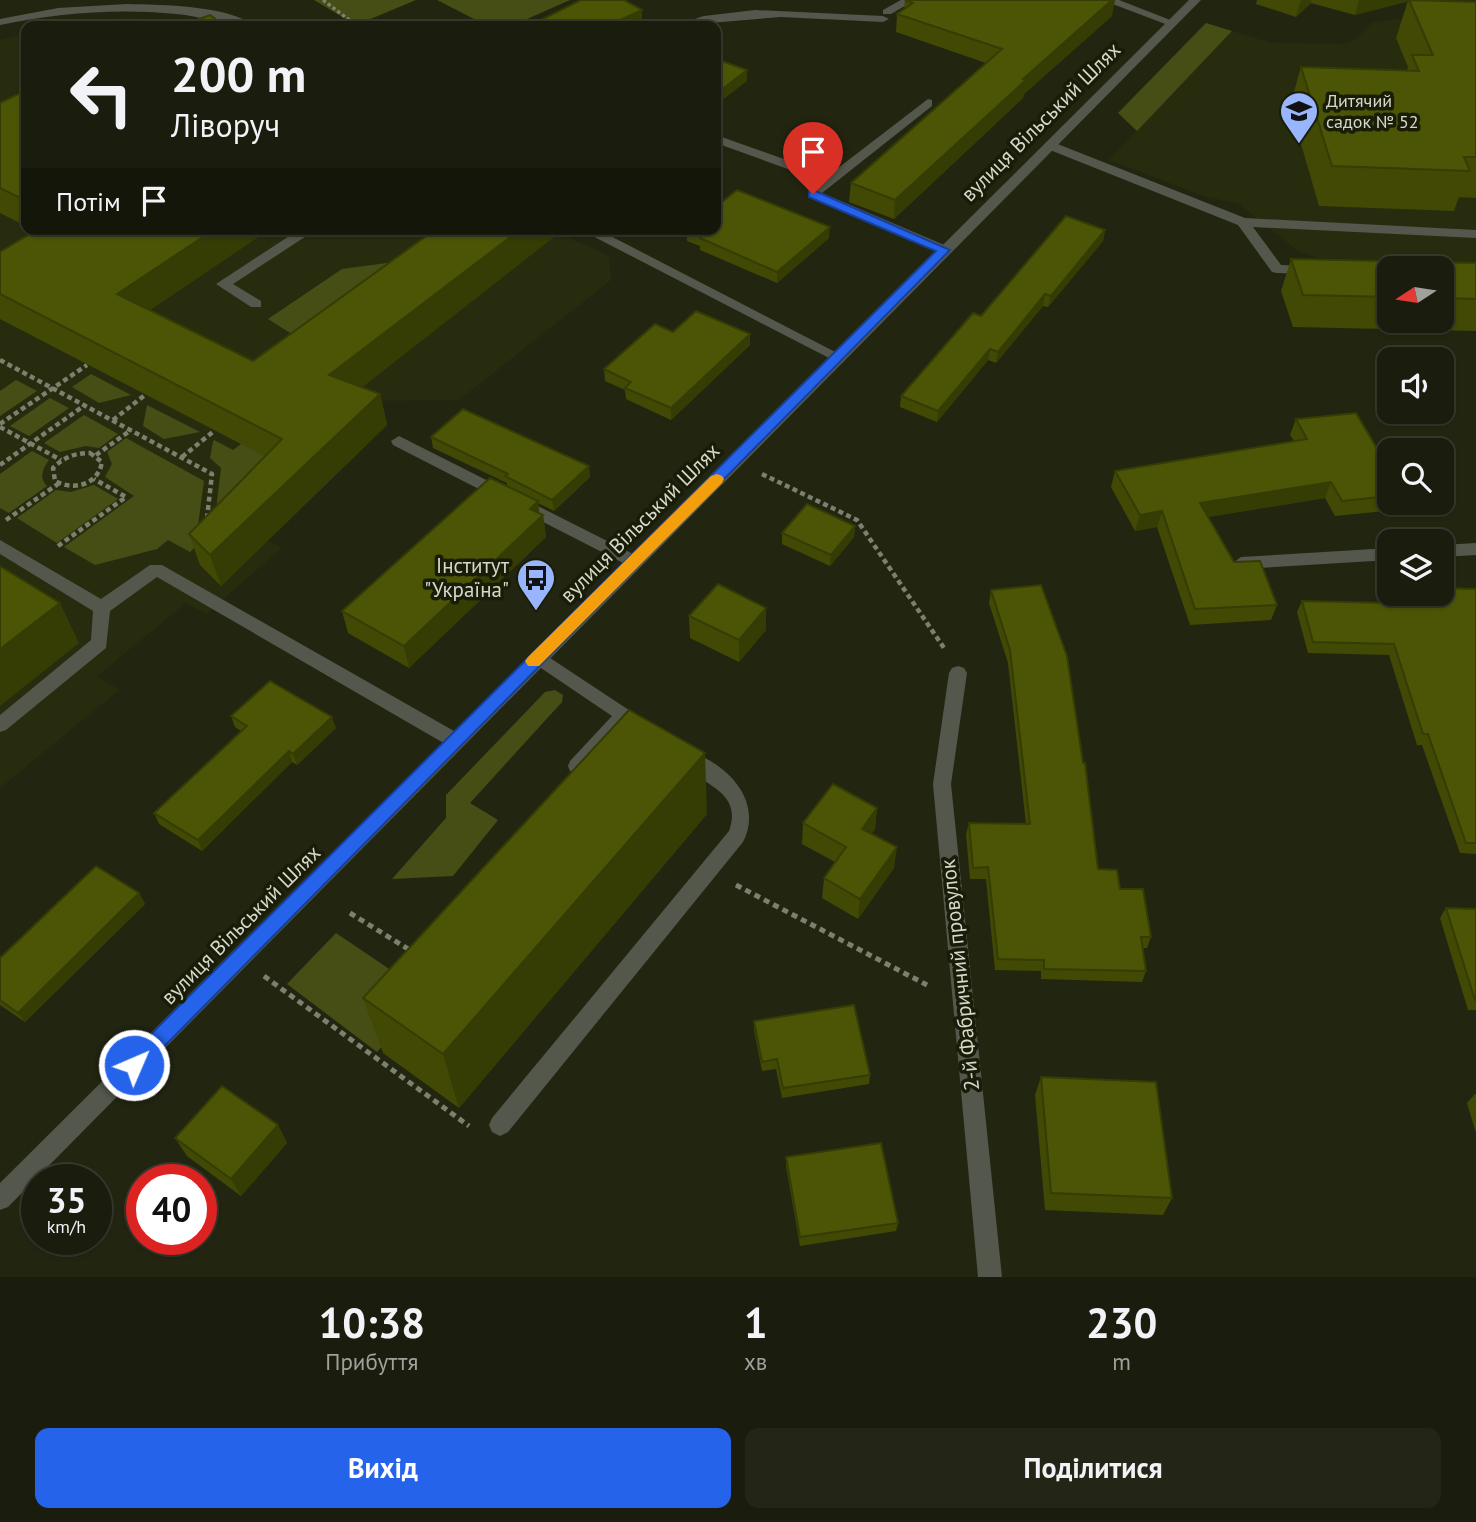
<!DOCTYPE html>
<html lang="uk">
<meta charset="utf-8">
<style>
:root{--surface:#1a1c0d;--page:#232516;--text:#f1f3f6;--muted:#9fa19d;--line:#383a2e;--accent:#2563eb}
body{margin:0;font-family:"PT Sans",sans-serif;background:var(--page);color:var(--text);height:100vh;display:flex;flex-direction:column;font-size:26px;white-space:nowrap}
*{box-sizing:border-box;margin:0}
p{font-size:23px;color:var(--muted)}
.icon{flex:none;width:38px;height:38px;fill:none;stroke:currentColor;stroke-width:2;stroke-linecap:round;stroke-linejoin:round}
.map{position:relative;height:1277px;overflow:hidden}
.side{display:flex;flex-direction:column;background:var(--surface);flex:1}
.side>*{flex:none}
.hud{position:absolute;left:21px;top:21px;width:700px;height:214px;border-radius:14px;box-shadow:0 2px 5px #0004,0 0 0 2px var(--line);background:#1a1c0d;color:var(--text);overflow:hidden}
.needle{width:46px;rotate:258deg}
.buttons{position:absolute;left:1377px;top:256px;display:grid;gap:14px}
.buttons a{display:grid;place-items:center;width:77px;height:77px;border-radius:14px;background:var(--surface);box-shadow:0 2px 5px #0004,0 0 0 2px var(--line);font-size:35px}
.speed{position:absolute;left:21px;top:1164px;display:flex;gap:14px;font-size:35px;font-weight:700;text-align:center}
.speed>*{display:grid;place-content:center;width:91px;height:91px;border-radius:50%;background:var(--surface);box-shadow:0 2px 5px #0004,0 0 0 2px var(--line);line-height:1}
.speed small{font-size:18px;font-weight:400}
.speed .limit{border:10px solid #d22;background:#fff;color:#111}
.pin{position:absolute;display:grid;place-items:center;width:60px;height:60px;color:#fff;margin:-72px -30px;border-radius:50% 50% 50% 0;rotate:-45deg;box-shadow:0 0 7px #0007}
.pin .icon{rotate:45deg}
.me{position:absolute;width:77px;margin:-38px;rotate:45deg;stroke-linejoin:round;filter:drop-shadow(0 0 5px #0008)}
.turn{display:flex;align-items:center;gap:24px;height:147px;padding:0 35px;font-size:32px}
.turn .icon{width:91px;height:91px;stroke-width:2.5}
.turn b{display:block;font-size:49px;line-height:60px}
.then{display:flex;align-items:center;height:66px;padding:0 35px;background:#0003;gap:14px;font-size:26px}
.eta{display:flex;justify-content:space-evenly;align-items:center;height:119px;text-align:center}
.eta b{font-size:42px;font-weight:700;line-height:49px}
.action{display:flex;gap:14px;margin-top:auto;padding:14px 35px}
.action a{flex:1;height:80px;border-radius:14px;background:var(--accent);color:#fff;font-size:28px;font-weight:700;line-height:80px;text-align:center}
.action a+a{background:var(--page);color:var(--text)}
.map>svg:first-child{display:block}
</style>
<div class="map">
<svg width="1476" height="1277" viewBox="0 0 1476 1277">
<rect width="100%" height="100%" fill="#222611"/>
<g fill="#272c0f">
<path d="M1406,0H1476V263L1319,258L1298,251L1239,204L1204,196L1109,160L1232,31L1272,43L1344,44L1355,40L1372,23L1404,18Z"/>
<path d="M125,18L160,20L172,26H60Z"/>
<path d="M26,34V229H549L609,256L611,280L459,400L348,401L240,525L282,548L206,614L186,603L97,676L119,690L0,788V40Z"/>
</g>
<g fill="#464e16">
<path d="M314,0H416L356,25Z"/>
<path d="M437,0H570L511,26H488Z"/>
<path d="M1206,23L1232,31L1137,131L1118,113Z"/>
<path d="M402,261L314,348L268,319L342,269Z"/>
<path d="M91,374L131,395L99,403L72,387Z"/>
<path d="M16,380L37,391L0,416V391Z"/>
<path d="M312,392L211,553L221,468L210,458L213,442L214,440L233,450Z"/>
<path d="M50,398L69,408L29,436L10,426Z"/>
<path d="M147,405L200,432L164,439L143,426Z"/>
<path d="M84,415L118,434L99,448L86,446L60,452L44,443Z"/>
<path d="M126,438L204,481L195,547L190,552L168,540L157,549L95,565L64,547L134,496L105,477L112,464L107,452Z"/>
<path d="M32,451L49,460C42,469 39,478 47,486L9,513L0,508V474Z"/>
<path d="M94,485L118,499L57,543L17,518L56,490L71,492Z"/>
<path d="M555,690L563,695L562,702L470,803L498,820L453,876L392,879L446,818V795L545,692Z"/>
<path d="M336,933L407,981L434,987L377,1052L287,984Z"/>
</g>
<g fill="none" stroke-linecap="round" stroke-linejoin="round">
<path stroke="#7c806f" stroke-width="3.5" stroke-dasharray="3.5 2.5" stroke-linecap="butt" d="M323,0L357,26"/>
<g stroke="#7c806f" stroke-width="4.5" stroke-dasharray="5 3.5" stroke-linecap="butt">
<path d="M0,360L212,474L207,518"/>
<path d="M113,420L145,395"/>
<path d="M0,424L87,365"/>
<path d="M0,427L61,460"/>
<path d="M90,453L102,462C98,485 74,491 55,481L53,468C64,457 75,453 90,453Z"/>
<path d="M96,455L131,430"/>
<path d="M182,457L214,431"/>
<path d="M0,465L85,405"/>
<path d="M762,474L857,520L944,648"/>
<path d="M6,520L58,484"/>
<path d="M58,546L126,497L94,479"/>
</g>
<g stroke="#7c806f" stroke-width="5" stroke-dasharray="6 4.5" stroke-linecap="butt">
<path d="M736,885L927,985"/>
<path d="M350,913L413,952"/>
<path d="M264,976L469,1126"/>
</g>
<g fill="#54574c" fill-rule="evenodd">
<path d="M901,0H915L891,14H883V10Z"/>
<path d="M1102,0H1119L1178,23L1168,25Z"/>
<path d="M127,4C162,5 227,5 255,26C229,27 202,16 176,14C117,8 58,13 0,25V19L58,8Z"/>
<path d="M755,10L883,16L889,19L883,22L781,17L673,26L704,16Z"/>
<path d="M928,99L932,100V106L822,193L949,247V253L944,254L808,197V191L821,181L716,143V135L829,175Z"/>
<path d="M1050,141L1245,218L1476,230V238L1253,227L1281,265L1309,266L1316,270L1309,274L1277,273L1272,272L1238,225L1045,148L1044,145Z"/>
<path d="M300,229H317L233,284L261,301V307H251L216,284Z"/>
<path d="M393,229H422L409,237Z"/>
<path d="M579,229H597L845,357L838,362L833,360Z"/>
<path d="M399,436L641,558L643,562L635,568L629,566L393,445L391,441Z"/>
<path d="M0,540L101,599L150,565H162L461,735L463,740L461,745L454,747L447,745L157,577L110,611L106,648L6,730L0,732V715L91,640L93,611L0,554Z"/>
<path d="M1476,543V555L1442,557V545Z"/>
<path d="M1390,548V560L1241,569L1233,563L1241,557Z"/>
<path d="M538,650L650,724L653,729L650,734C640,738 634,732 625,726L584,771L577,774L570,771L568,766L570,761L612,716L532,662L529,657L532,652Z"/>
<path d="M688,751C727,763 764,801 743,842L508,1132L500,1136L492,1132L489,1125L492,1118L729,831C745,787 692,784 679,758L681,753Z"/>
</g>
<path fill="#54574c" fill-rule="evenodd" d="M958,666L964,668L967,673L951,784L1002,1277H978L933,784L949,673L952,668Z"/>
<path fill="#54574c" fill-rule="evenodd" d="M1189,0H1201L8,1207L0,1210V1183Z"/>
</g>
<g fill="#414905" fill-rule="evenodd">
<path d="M905,0L1112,16L1024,94L1023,98L894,219L849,202L851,183L986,63L896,32L897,14L904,9Z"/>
<path d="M1257,0H1414L1476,2V198L1459,197L1454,211L1319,206L1290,106L1301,67L1407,71L1408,67L1396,38L1408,1L1355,15L1311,3L1296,17L1256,4Z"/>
<path d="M26,90V226L0,213V103Z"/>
<path d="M33,229H270L150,310L253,361L559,233L362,387L380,394L387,425L221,586L200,565L189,534L264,456L0,319V252L36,231Z"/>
<path d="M687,230L829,238L777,283L700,250V246L687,241Z"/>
<path d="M1105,230L1103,241L1048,307L1043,306L996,363L988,360L937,422L900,407L901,396L981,316Z"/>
<path d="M1291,259L1476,263V331L1293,327L1281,291ZM1390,268H1442V320H1390Z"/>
<path d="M673,332L750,345L671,420L626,399L625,390L605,381L604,369Z"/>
<path d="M1296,419L1379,452L1390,451V502H1427L1425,507L1335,516L1325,498L1208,517L1234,562L1277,605L1271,620L1190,625L1157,527L1135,531L1111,487L1115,471L1294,441L1290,435Z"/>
<path d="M431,437L589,466L590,477L554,511L538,503L539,513L543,515L546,537L409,668L348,633L342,611L507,486V483L433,448Z"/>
<path d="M855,526L854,537L830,566L782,544V533Z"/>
<path d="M1476,589V854L1460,853L1422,745H1417L1389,655L1308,653L1297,612L1302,601L1423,604L1421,598L1423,593H1442Z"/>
<path d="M991,590L1098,869L1120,889L1151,937L1147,948H1143L1146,971L1142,982L1041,979V971L995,970L986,879H970L966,834L969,823L1026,824L1008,663L989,603Z"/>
<path d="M766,608V630L739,662L690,638L689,616Z"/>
<path d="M231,716L336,728L297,765L292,762L202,851L159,824L154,813L241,731L235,727Z"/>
<path d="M877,808L875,829L871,834L894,868L858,919L822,898L824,878L835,862L802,844L803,823Z"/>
<path d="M707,814L459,1108L383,1053L363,998Z"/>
<path d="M139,893L145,904L25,1022L0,1005V958Z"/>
<path d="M1446,908L1476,909V1010H1468L1440,918Z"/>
<path d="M754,1021L870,1075L869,1084L782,1098L776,1069L762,1071L754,1030Z"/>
<path d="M1041,1077L1172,1198L1163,1215L1045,1210L1035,1095Z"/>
<path d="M1475,1094H1476V1133L1467,1103Z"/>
<path d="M278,1125L287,1143L241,1196L187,1156L175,1138Z"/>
<path d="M786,1157L898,1223L896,1231L800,1246L786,1166Z"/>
</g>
<g fill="#353c04">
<path d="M1112,0H1115L1112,16L1024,94L1023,98L894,219L895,200L1023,79Z"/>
<path d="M1302,0H1311V3L1296,17L1300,2Z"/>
<path d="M1359,0H1414L1355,15Z"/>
<path d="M642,10V20L630,26H607Z"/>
<path d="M747,70V81L716,105V94Z"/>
<path d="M830,227L829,238L777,283V272Z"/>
<path d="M215,229H270L128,325L117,294Z"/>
<path d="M521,229H559V233L337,407L329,375Z"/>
<path d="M1105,230L1103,241L1048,307L1051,296Z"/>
<path d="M1045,294L1043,306L996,363L998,352Z"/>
<path d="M750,334V345L671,420V408Z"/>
<path d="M990,349L988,360L937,422L938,411Z"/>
<path d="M380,394L387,425L221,586L210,555Z"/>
<path d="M589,466L590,477L554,511L552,500Z"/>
<path d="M1331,482L1325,498L1195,519L1200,503Z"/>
<path d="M538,501L540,518L543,515L546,537L409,668L404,646L530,509Z"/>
<path d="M1162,511L1157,527L1135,531L1140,515Z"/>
<path d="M855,526L854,537L830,566L831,555Z"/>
<path d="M60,603L79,643L0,706V649Z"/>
<path d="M766,608V630L739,662V640Z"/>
<path d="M332,717L336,728L297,765L293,754Z"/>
<path d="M289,751L292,762L202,851L198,840Z"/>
<path d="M705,753L707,814L459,1108L443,1054Z"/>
<path d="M877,808L875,829L860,849L862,829Z"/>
<path d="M897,847L894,868L858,919L860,899Z"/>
<path d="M139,893L145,904L25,1022L18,1013Z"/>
<path d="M278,1125L287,1143L241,1196L231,1179Z"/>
</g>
<g fill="#4c5506" stroke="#353c04" stroke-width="2">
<path d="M581,0H624L642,10L607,26H529Z"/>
<path d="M905,0H1112L1023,79L1026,80L895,200L851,183L1002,49L897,14L913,3Z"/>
<path d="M1409,0L1476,2V157H1464L1470,171L1332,166L1301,67L1419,71L1412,55H1433Z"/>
<path d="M210,15L225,26H180Z"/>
<path d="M716,59L747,70L716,94Z"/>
<path d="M26,90V201L0,188V103Z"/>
<path d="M737,190L830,227L777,272L700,238L703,236L687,230L716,229V207Z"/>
<path d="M1066,216L1105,230L1051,296L1045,294L998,352L990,349L938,411L901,396L973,313L981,316Z"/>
<path d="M38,229H215L117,294L253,361L436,229H521L329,375L380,394L210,555L189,534L282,439L0,294V252Z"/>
<path d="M1291,259L1476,263V299L1442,298V268H1390V297L1303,295Z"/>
<path d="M696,311L750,334L671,408L625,388L631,382L604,369L655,324L673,332Z"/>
<path d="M463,409L589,466L552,500L505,476L508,474L431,437Z"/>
<path d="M1356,413L1379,452L1390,451V496L1342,501L1331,482L1200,503L1234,562L1260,561L1277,605L1195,609L1162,511L1140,515L1115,471L1307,439L1296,419Z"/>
<path d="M490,478L538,501L530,509L543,515L404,646L342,611Z"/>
<path d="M807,504L855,526L831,555L782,533Z"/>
<path d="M0,566L60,603L0,649Z"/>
<path d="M718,584L766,608L739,640L689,616Z"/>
<path d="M1041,585L1067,656L1083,763H1085L1098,869L1117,870L1120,889H1143L1151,937H1141L1146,971L1044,969V960L998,959L988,867L973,868L969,823L1030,824L1010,650L991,590Z"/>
<path d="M1442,588L1476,589V843H1466L1428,734H1423L1394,644L1313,642L1302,601L1432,604L1428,593H1442Z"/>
<path d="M270,681L332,717L293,754L289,751L198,840L154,813L247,726L231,716Z"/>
<path d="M629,710L705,753L443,1054L363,998Z"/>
<path d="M833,784L877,808L862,829L897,847L860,899L824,878L846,847L803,823Z"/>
<path d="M96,866L139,893L18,1013L0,1000V958Z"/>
<path d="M1446,908L1476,909V1000H1475Z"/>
<path d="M854,1005L870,1075L783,1088L777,1059L762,1062L754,1021Z"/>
<path d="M1041,1077L1156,1082L1172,1198L1051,1193Z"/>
<path d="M222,1086L278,1125L231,1179L175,1138Z"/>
<path d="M881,1143L898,1223L800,1237L786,1157Z"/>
</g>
<path fill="#2563eb" stroke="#184099" stroke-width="2" d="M813,190L950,250L140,1071L134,1074L127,1071L124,1065L127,1058L936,251L809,197V192Z"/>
<path fill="#f59e0b" d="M717,474L722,476L724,479L722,483L539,666H528L525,661L528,657L711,476Z"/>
<defs>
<symbol id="school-pin" viewBox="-11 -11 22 30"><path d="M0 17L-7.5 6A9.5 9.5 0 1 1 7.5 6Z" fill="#98b5fd" stroke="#191c07"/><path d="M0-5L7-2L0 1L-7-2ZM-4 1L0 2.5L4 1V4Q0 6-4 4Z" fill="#111"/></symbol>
<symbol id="bus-pin" viewBox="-11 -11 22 30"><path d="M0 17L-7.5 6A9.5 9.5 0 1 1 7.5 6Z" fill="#98b5fd" stroke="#191c07"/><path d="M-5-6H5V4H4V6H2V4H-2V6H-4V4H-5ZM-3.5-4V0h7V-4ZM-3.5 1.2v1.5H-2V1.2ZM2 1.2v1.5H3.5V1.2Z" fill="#111"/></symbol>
</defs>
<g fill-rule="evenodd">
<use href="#school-pin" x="1277" y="89" width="44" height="60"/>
<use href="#bus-pin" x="514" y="556" width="44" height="60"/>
</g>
<g text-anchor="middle" stroke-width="7" stroke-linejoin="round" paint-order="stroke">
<g font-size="18" fill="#d5d8cb" stroke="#191c07" text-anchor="start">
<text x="1326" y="107">Дитячий<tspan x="1326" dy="21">садок № 52</tspan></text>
</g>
<g font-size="21" fill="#d5d8cb" stroke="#191c07">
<text transform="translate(1041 122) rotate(-45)" y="7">вулиця Вільський Шлях</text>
<text transform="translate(640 523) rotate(-45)" y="7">вулиця Вільський Шлях</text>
<text transform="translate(241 925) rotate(-45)" y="7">вулиця Вільський Шлях</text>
<text transform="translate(960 975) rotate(-96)" y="7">2-й Фабричний провулок</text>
</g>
<g font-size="21" fill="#d5d8cb" stroke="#191c07" text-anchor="end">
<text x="509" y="573">Інститут<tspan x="509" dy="24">"Україна"</tspan></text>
</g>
</g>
</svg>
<div class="buttons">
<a><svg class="needle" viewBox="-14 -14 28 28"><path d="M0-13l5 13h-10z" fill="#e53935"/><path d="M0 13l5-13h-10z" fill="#9fa19d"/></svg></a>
<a><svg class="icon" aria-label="sound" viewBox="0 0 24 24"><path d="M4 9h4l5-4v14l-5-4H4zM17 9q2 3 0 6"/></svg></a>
<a><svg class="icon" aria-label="search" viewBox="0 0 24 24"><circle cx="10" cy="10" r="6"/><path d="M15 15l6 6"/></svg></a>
<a><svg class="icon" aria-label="layers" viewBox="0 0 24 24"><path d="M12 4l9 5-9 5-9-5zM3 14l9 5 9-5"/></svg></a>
</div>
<div class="speed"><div>35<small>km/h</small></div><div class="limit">40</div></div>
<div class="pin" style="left:813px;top:194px;background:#d93025"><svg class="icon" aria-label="arrive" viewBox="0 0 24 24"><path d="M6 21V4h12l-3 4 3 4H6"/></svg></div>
<svg class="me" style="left:134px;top:1065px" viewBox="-20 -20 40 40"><circle r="17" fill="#2563eb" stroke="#fff" stroke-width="3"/><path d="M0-11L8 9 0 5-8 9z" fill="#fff"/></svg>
<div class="hud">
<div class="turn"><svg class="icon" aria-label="left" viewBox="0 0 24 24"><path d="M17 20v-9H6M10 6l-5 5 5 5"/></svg><div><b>200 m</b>Ліворуч</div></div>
<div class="then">Потім<svg class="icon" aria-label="arrive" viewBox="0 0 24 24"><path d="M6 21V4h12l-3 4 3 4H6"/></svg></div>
</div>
</div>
<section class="side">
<div class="eta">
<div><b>10:38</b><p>Прибуття</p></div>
<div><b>1</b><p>хв</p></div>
<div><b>230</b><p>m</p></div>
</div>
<div class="action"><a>Вихід</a><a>Поділитися</a></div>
</section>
